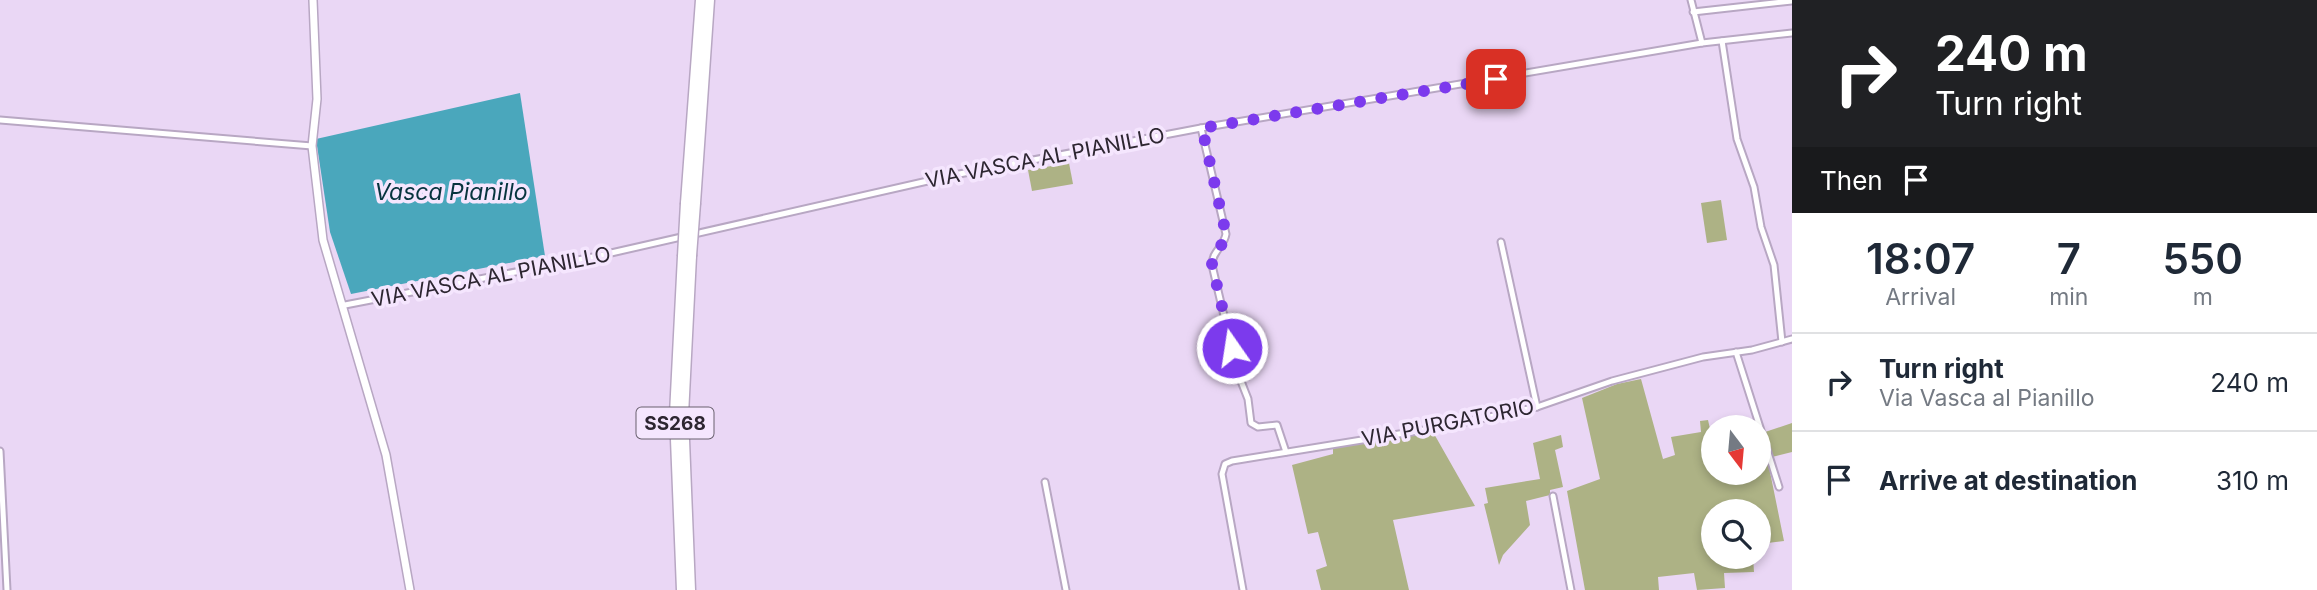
<!DOCTYPE html>
<style>
:root{--surface:#fff;--page:#f6f6f7;--text:#1f2937;--muted:#747a83;--line:#e0e1e3}
body{margin:0;font-family:Inter,sans-serif;background:var(--page);color:var(--text);height:100vh;display:flex;flex-direction:column;font-size:26px;white-space:nowrap}
*{box-sizing:border-box;margin:0}
p{font-size:23px;color:var(--muted)}
.icon{flex:none;width:38px;height:38px;fill:none;stroke:currentColor;stroke-width:2;stroke-linecap:round;stroke-linejoin:round}
.map{position:relative;flex:1;overflow:hidden}
.panel{display:flex;flex-direction:column;background:var(--surface);width:525px}
.panel>*{flex:none}
.top-card{background:#202124;color:#fff;overflow:hidden}
.needle{width:46px;rotate:164deg}
.controls{position:absolute;left:1701px;top:415px;display:grid;gap:14px}
.controls a{display:grid;place-items:center;width:70px;height:70px;border-radius:50%;background:var(--surface);box-shadow:0 4px 10px #0003;font-size:35px}
.pin{position:absolute;display:grid;place-items:center;width:60px;height:60px;color:#fff;margin:-30px;border-radius:14px;box-shadow:0 4px 10px #0006}
.me{position:absolute;width:77px;margin:-38px;rotate:347deg;stroke-linejoin:round;filter:drop-shadow(0 0 5px #0008)}
.turn{display:flex;align-items:center;gap:24px;height:147px;padding:0 28px;font-size:32px}
.turn .icon{width:91px;height:91px;stroke-width:2.5}
.turn b{display:block;font-size:49px;line-height:60px}
.then{display:flex;align-items:center;height:66px;padding:0 28px;background:#0003;gap:14px;font-size:26px}
.eta{display:flex;justify-content:space-evenly;align-items:center;height:119px;text-align:center}
.eta b{font-size:42px;font-weight:600;line-height:49px}
ul{padding:0;list-style:none}
li{display:flex;align-items:center;gap:21px;height:98px;padding:0 28px;border-top:2px solid var(--line)}
li div{flex:1}
li b{display:block;font-size:26px}
li em{font-style:normal}
main{display:flex;flex:1;min-height:0}
.map>svg:first-child{display:block}
</style>
<main>
<div class="map">
<svg width="1792" height="590" viewBox="0 0 1792 590">
<rect width="100%" height="100%" fill="#ead7f5"/>
<g fill="#adb285">
<path d="M1069,163L1073,184L1032,191L1028,170Z"/>
<path d="M1721,200L1727,240L1707,243L1701,203Z"/>
<path d="M1641,379L1663,459L1675,455L1671,437L1701,432L1700,421L1708,420L1713,442V472H1759V464L1768,462L1784,541L1759,544V511H1713V556L1753,557L1754,572L1724,573L1725,588L1697,590L1694,573L1658,577L1659,590H1585L1567,491L1600,479L1582,398L1617,384Z"/>
<path d="M1792,423V452L1772,457L1765,432Z"/>
<path d="M1433,432L1475,506L1393,520L1409,590H1321L1316,570L1327,566L1318,532L1308,534L1292,465L1333,454V447Z"/>
<path d="M1561,435L1563,447L1555,450L1563,487L1550,490V495L1526,501L1530,525L1503,555L1499,565L1484,504L1488,503L1485,488L1540,479L1533,443Z"/>
</g>
<path fill="#4aa7bc" d="M520,93L545,256L351,294L330,232L316,139Z"/>
<g fill="none" stroke-linecap="round" stroke-linejoin="round">
<defs>
<g id="street">
<path d="M1691,0L1702,43"/>
<path d="M1693,12L1792,1"/>
<path d="M1722,41L1737,139L1754,187L1761,227L1774,265L1782,342"/>
<path d="M0,120L312,146"/>
<path d="M1201,128L1226,234C1224,247 1212,251 1212,265L1237,371L1248,399L1251,423L1258,427L1277,425L1286,452"/>
<path d="M1501,242L1537,407"/>
<path d="M345,305L598,256L954,175L1201,128L1702,43L1792,33"/>
<path d="M1736,352L1779,487"/>
<path d="M0,451L7,590"/>
<path d="M1045,482L1066,590"/>
<path d="M1553,496L1571,590"/>
<path d="M1243,590L1222,474L1225,464L1232,461L1436,428L1537,407L1612,381L1703,357L1752,350L1792,339"/>
</g>
<path id="secondary" d="M313,0L317,99L312,146L323,240L386,455L410,590"/>
<g id="highway">
<path d="M686,203L701,0"/>
<path d="M695,203L709,0"/>
<path d="M682,590L675,414L683,256"/>
<path d="M690,590L683,415L691,256"/>
</g>
</defs>
<use href="#street" stroke="#b8a7c3" stroke-width="9"/>
<use href="#secondary" stroke="#b8a7c3" stroke-width="10"/>
<use href="#highway" stroke="#b8a7c3" stroke-width="13"/>
<use href="#street" stroke="#fff" stroke-width="5"/>
<use href="#secondary" stroke="#fff" stroke-width="7"/>
<use href="#highway" stroke="#fff" stroke-width="10"/>
<defs>
<g id="highway-bridge">
<path d="M683,256L686,203"/>
<path d="M691,256L695,203"/>
</g>
</defs>
<use href="#highway-bridge" stroke="#b8a7c3" stroke-width="13" stroke-linecap="butt"/>
<use href="#highway-bridge" stroke="#fff" stroke-width="10"/>
</g>
<g fill="none" stroke-linecap="round" stroke-linejoin="round">
<path stroke="#7c3aed" stroke-width="12" stroke-dasharray="0 21.6" d="M1232,348L1212,265C1212,251 1224,247 1226,234L1202,128L1496,79"/>
</g>
<g text-anchor="middle" stroke-width="7" stroke-linejoin="round" paint-order="stroke">
<rect fill="#f5e6fe" stroke="#69606e" stroke-width="2" x="636.5" y="407.5" width="77" height="31" rx="5"/>
<g font-size="19" font-weight="bold" fill="#2d2631">
<text x="675" y="430">SS268</text>
</g>
<g font-size="21" fill="#2d2631" stroke="#f5e6fe">
<text transform="translate(1045 158) rotate(-11)" y="7">VIA VASCA AL PIANILLO</text>
<text transform="translate(491 277) rotate(-11)" y="7">VIA VASCA AL PIANILLO</text>
<text transform="translate(1448 423) rotate(-11)" y="7">VIA PURGATORIO</text>
</g>
<g font-size="23" font-style="italic" fill="#07343e" stroke="#f5e6fe">
<text x="451" y="200">Vasca Pianillo</text>
</g>
</g>
</svg>
<div class="controls">
<a><svg class="needle" viewBox="-14 -14 28 28"><path d="M0-13l5 13h-10z" fill="#e53935"/><path d="M0 13l5-13h-10z" fill="#747a83"/></svg></a>
<a><svg class="icon" aria-label="search" viewBox="0 0 24 24"><circle cx="10" cy="10" r="6"/><path d="M15 15l6 6"/></svg></a>
</div>
<div class="pin" style="left:1496px;top:79px;background:#d93025"><svg class="icon" aria-label="arrive" viewBox="0 0 24 24"><path d="M6 21V4h12l-3 4 3 4H6"/></svg></div>
<svg class="me" style="left:1232px;top:348px" viewBox="-20 -20 40 40"><circle r="17" fill="#7c3aed" stroke="#fff" stroke-width="3"/><path d="M0-11L8 9 0 5-8 9z" fill="#fff"/></svg>
</div>
<section class="panel">
<div class="top-card">
<div class="turn"><svg class="icon" aria-label="right" viewBox="0 0 24 24"><path d="M7 20v-9h11M14 6l5 5-5 5"/></svg><div><b>240 m</b>Turn right</div></div>
<div class="then">Then<svg class="icon" aria-label="arrive" viewBox="0 0 24 24"><path d="M6 21V4h12l-3 4 3 4H6"/></svg></div>
</div>
<div class="eta">
<div><b>18:07</b><p>Arrival</p></div>
<div><b>7</b><p>min</p></div>
<div><b>550</b><p>m</p></div>
</div>
<ul>
<li><svg class="icon" aria-label="right" viewBox="0 0 24 24"><path d="M7 20v-9h11M14 6l5 5-5 5"/></svg><div><b>Turn right</b><p>Via Vasca al Pianillo</p></div><em>240 m</em></li>
<li><svg class="icon" aria-label="arrive" viewBox="0 0 24 24"><path d="M6 21V4h12l-3 4 3 4H6"/></svg><div><b>Arrive at destination</b></div><em>310 m</em></li>
</ul>
</section>
</main>
